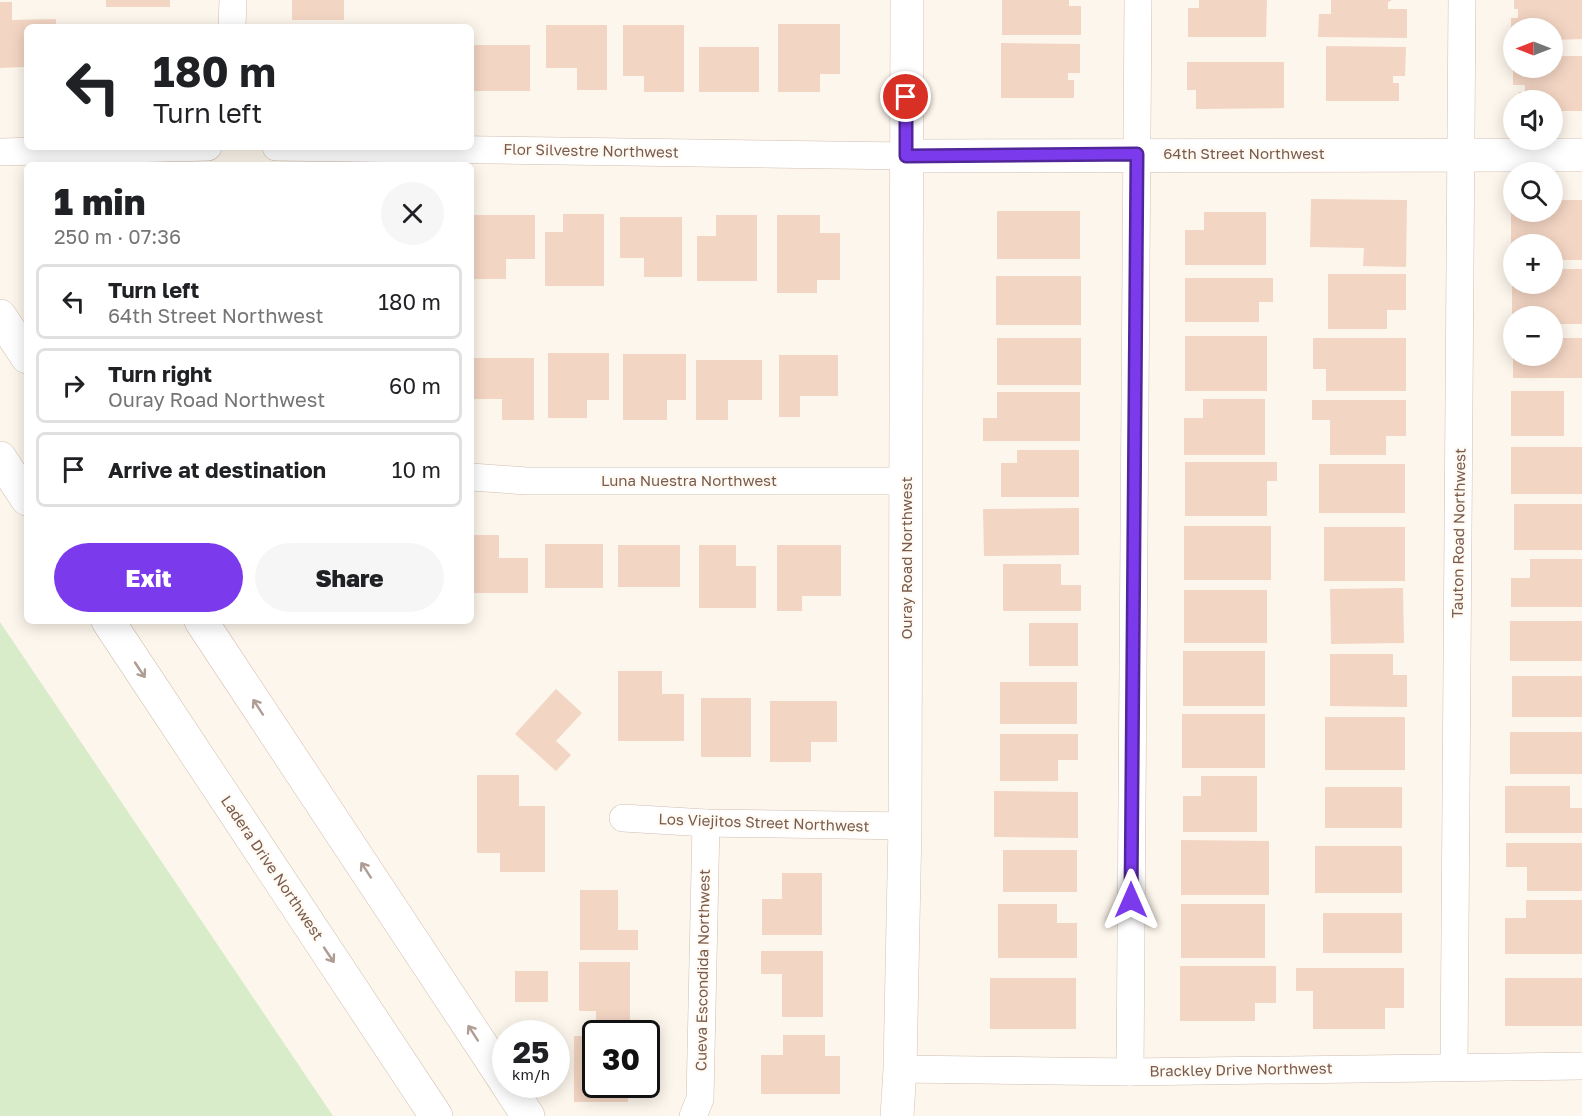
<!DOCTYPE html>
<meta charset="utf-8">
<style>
:root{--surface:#fff;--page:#f6f6f6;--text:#202124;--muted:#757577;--line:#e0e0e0;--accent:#7c3aed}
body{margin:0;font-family:"Golos Text",sans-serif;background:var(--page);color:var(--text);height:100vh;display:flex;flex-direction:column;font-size:22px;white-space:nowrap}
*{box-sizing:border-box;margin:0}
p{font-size:20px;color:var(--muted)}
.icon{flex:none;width:33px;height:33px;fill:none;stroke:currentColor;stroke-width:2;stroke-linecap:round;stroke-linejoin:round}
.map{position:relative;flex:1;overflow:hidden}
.drawer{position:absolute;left:24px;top:162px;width:450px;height:462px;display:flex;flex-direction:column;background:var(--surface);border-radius:9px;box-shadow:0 3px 15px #0003}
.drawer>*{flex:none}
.top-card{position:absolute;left:24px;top:24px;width:450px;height:126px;border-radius:9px;box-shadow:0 3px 15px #0003;background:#fff;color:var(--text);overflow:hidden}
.needle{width:39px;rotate:270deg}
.buttons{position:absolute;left:1503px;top:18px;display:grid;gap:12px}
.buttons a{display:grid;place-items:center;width:60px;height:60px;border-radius:50%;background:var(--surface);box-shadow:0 3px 15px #0003;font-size:30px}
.speed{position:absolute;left:492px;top:1020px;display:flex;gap:12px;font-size:30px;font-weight:700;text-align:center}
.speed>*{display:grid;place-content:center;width:78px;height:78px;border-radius:50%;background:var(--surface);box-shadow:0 3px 15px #0003;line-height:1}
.speed small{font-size:15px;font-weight:400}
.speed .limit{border:3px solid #111;border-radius:9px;background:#fff;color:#111}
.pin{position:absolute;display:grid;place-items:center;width:51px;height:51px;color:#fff;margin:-26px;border:3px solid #fff;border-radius:50%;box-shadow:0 2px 6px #0007}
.me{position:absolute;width:66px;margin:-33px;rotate:0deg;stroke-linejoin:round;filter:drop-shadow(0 0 4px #0008)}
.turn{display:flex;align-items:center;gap:21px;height:126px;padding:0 30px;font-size:27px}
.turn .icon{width:78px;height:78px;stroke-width:2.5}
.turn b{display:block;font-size:42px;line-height:51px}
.round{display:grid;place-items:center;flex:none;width:63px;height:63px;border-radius:32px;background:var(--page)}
.overview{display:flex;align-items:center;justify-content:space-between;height:102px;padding:0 30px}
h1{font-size:36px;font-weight:800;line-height:45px}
.primary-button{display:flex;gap:12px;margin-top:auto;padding:12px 30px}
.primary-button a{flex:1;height:69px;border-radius:36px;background:var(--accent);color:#fff;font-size:24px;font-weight:800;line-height:69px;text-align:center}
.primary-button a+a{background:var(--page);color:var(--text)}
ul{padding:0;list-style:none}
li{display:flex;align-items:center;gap:18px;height:75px;margin:0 12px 9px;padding:0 18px;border:3px solid var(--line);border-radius:9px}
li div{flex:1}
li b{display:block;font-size:22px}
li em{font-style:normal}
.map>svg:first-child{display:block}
</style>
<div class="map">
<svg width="1582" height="1116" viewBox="0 0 1582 1116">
<rect width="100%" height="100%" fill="#fdf6ec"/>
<path fill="#d8ecc9" d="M0,622L333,1116H0Z"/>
<g fill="#f3d5c3">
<rect x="106" y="0" width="64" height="7"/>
<rect x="292" y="0" width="52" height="20"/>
<path d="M1002,0H1069V6H1081V35H1002Z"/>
<path d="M1199,0H1267L1266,37H1188V8H1199Z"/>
<path d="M1331,0H1392L1388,2V9H1407V38L1318,37L1319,14H1331Z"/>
<path d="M1514,0H1582V39L1552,40V28H1514V40H1511V18H1518V9H1514Z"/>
<path d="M0,2H12V20L56,19V27H27V86L25,87L24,67L0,68Z"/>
<path d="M778,24H840V74H820V92H778Z"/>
<path d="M546,25H607V90H577V68H546Z"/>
<path d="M623,25H684V92H644V76H623Z"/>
<path d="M1001,43L1080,44V73H1068V80H1074V98H1001Z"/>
<rect x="471" y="45" width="59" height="46"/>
<path d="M1326,46L1406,47L1405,76H1393V83H1399V101H1326Z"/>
<rect x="699" y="47" width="60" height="45"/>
<path d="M1552,56H1582V111H1552V100H1519V92H1525V85H1513V68H1552Z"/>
<path d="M1187,62H1284V108L1196,109V90H1187Z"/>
<path d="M1311,199L1407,200L1406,267L1363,266L1364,248L1310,247Z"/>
<path d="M1511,200H1514V212H1552V200H1582V260H1552V244H1514V260H1511Z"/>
<rect x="997" y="211" width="83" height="48"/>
<path d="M1204,212H1266V265H1185V230H1204Z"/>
<path d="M563,214H604V286H545V232H563Z"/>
<path d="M474,215H535V259H506V279H474Z"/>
<path d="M716,215H757V281H697V236H716Z"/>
<path d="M777,215H820V233H840V280H817V293H777Z"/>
<path d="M620,217H682V277H644V258H620Z"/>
<path d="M1552,269H1582V324H1552V316H1512V284H1552Z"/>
<path d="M1328,274H1406V310H1387V329H1328Z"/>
<rect x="996" y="276" width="85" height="49"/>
<path d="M1185,278H1273V302H1259V322H1185Z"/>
<rect x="1185" y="336" width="82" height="55"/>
<rect x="997" y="338" width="84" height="47"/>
<path d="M1313,338H1406V391H1326V369H1313Z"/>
<path d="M1552,338H1582V378H1513V356H1552Z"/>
<path d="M548,353H609V400H587V418H548Z"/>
<path d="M623,354H686V400H667V420H623Z"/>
<path d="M779,355H838V396H800V417H779Z"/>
<path d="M471,358H534V420H502V399H471Z"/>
<path d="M696,360H762V400H728V420H696Z"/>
<rect x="1511" y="391" width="53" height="45"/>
<path d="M997,392H1080V441H983V418H997Z"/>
<path d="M1203,399H1265V455H1184V418H1203Z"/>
<path d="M1312,400H1406V436H1386V455H1330V420H1312Z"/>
<rect x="1511" y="447" width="71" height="47"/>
<path d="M1017,450H1079V497H1001V463H1017Z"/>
<path d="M1185,462H1277V481H1267V516H1185Z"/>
<rect x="1319" y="464" width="86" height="49"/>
<rect x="1514" y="504" width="68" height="46"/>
<path d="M1079,508V555L984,556L983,509Z"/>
<rect x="1184" y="526" width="87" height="54"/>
<rect x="1324" y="527" width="81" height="54"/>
<path d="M471,535H499V558H528V593H471Z"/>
<rect x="545" y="544" width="58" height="44"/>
<rect x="618" y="545" width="62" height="42"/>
<path d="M699,545H736V566H756V608H699Z"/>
<path d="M777,545H841V596H802V611H777Z"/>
<path d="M1530,559H1582V607H1511V578H1530Z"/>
<path d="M1003,564H1061V585H1081V611H1003Z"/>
<path d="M1403,588L1404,643L1331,644L1330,589Z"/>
<rect x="1184" y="590" width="83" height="53"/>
<rect x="1510" y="621" width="72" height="40"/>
<rect x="1029" y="623" width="49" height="43"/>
<rect x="1183" y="651" width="82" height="55"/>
<path d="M1330,654H1393V675H1407V707L1330,706Z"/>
<path d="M618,671H662V694H684V741H618Z"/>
<rect x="1512" y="676" width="70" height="41"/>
<rect x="1000" y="682" width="77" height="42"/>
<path d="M556,689L582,713L556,741L571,755L556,771L515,734Z"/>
<rect x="701" y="698" width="50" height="59"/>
<path d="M770,701H837V742H811V762H770Z"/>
<rect x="1182" y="714" width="83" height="54"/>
<rect x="1325" y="717" width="80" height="53"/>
<rect x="1510" y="732" width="72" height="42"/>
<path d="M1000,734H1078V760H1058V781H1000Z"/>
<path d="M477,775H519V806H545V872H500V853H477Z"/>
<path d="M1201,776H1257V832H1183V796H1201Z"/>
<path d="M1505,786H1570V808H1582V833H1505Z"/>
<rect x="1325" y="787" width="77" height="41"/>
<path d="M994,791L1078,792V838L994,837Z"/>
<path d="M1181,840L1269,841V895H1181Z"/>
<path d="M1506,843H1582V891H1527V867H1506Z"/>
<rect x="1315" y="846" width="87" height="47"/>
<rect x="1003" y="850" width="74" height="42"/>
<path d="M782,873H822V935H762V899H782Z"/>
<path d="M580,890H618V930H638V950H580Z"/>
<path d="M1526,900H1582V954H1505V918H1526Z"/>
<path d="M998,904H1057V923H1077V958H998Z"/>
<rect x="1181" y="904" width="84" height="54"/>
<rect x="1323" y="913" width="79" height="40"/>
<path d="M761,951H823V1017H782V974H761Z"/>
<path d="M579,962H630V1028H596V1011H579Z"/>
<path d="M1180,966H1276V1003H1255V1021H1180Z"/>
<path d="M1296,968H1404V1008H1385V1029H1313V991H1296Z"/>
<rect x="515" y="971" width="33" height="31"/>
<rect x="990" y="978" width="86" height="51"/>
<rect x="1505" y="978" width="77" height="48"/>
<path d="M783,1035H825V1056H840V1094H761V1055H783Z"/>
<path d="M574,1036H596V1084H628V1102H574Z"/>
</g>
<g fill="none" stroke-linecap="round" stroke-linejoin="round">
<defs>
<g id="minor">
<path d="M232,27L233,0"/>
<path d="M276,147L906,156"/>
<path d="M0,152L208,147"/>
<path d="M471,477L527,481H907"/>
<path d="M623,818L706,823L905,826"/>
<path d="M1454,1066L1462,0"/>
<path d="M900,1069L1130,1072L1582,1066"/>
<path d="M1130,1072L1138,0"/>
<path d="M693,1116L700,1099L706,823"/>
</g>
<g id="tertiary">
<path d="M906,156L1582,155"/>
<path d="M0,316L27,357"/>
<path d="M0,458L27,499"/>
<path d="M108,621L436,1116"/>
<path d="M201,621L506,1082"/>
<path d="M507,1084L528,1116"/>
</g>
<path id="secondary" d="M897,1116L900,1069L905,826L907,0"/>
</defs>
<use href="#minor" stroke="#d1beb0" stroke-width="28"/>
<use href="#tertiary" stroke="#d1beb0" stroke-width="34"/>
<use href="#secondary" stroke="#d6c0b0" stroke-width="34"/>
<use href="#minor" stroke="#fff" stroke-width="27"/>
<use href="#tertiary" stroke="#fff" stroke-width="33"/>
<use href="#secondary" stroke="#fff" stroke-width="33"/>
</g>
<defs><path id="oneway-shaft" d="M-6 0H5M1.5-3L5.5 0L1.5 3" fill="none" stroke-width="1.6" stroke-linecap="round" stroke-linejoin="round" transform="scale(1.5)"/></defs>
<g stroke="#af9d94">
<use href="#oneway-shaft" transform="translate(140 670) rotate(56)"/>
<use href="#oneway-shaft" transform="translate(258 707) rotate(-123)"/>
<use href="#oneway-shaft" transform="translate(366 870) rotate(-123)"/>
<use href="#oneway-shaft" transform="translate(329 955) rotate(56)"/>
<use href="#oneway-shaft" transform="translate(473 1033) rotate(-123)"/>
</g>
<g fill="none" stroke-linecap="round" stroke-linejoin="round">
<defs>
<path id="route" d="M906,97V156L1137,154L1131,900"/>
</defs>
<use href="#route" stroke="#51269a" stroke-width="15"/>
<use href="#route" stroke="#7c3aed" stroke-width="10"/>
</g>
<g text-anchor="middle" stroke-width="4.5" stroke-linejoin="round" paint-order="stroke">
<g font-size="15" fill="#7a5c4d" stroke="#fffaf3">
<text transform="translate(591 151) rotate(1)" y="5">Flor Silvestre Northwest</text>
<text x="1244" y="159">64th Street Northwest</text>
<text x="689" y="486">Luna Nuestra Northwest</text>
<text transform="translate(1459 533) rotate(-89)" y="5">Tauton Road Northwest</text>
<text transform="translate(907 558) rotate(-90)" y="5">Ouray Road Northwest</text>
<text transform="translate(764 823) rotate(2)" y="5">Los Viejitos Street Northwest</text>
<text transform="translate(272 868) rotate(56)" y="5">Ladera Drive Northwest</text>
<text transform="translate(703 970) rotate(-89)" y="5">Cueva Escondida Northwest</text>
<text transform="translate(1241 1070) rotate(-1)" y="5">Brackley Drive Northwest</text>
</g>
</g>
</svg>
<div class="buttons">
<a><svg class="needle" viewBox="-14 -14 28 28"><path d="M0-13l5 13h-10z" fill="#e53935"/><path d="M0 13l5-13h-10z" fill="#757577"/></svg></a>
<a><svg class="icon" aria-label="sound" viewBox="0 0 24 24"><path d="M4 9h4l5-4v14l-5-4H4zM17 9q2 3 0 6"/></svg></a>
<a><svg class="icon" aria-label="search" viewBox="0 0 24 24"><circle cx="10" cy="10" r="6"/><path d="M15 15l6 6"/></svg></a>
<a>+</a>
<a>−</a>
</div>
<div class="speed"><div>25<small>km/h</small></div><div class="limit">30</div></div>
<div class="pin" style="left:906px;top:97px;background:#d93025"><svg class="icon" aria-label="arrive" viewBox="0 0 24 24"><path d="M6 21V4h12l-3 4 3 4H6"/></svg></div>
<svg class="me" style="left:1131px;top:900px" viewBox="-20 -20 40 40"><path d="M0-17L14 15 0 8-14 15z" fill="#7c3aed" stroke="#fff" stroke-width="4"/></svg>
<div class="top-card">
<div class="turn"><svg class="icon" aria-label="left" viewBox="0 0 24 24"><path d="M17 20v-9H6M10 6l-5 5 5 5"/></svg><div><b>180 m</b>Turn left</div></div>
</div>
<section class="drawer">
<div class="overview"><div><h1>1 min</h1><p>250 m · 07:36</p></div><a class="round"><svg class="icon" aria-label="close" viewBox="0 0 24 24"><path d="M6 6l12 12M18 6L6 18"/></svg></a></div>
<ul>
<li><svg class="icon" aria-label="left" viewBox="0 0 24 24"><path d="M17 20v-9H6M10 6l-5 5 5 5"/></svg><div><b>Turn left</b><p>64th Street Northwest</p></div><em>180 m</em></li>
<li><svg class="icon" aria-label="right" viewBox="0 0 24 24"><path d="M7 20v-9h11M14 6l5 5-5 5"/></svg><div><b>Turn right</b><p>Ouray Road Northwest</p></div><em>60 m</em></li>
<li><svg class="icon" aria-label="arrive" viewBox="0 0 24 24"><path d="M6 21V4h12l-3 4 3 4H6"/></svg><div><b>Arrive at destination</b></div><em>10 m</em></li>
</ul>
<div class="primary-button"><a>Exit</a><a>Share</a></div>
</section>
</div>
